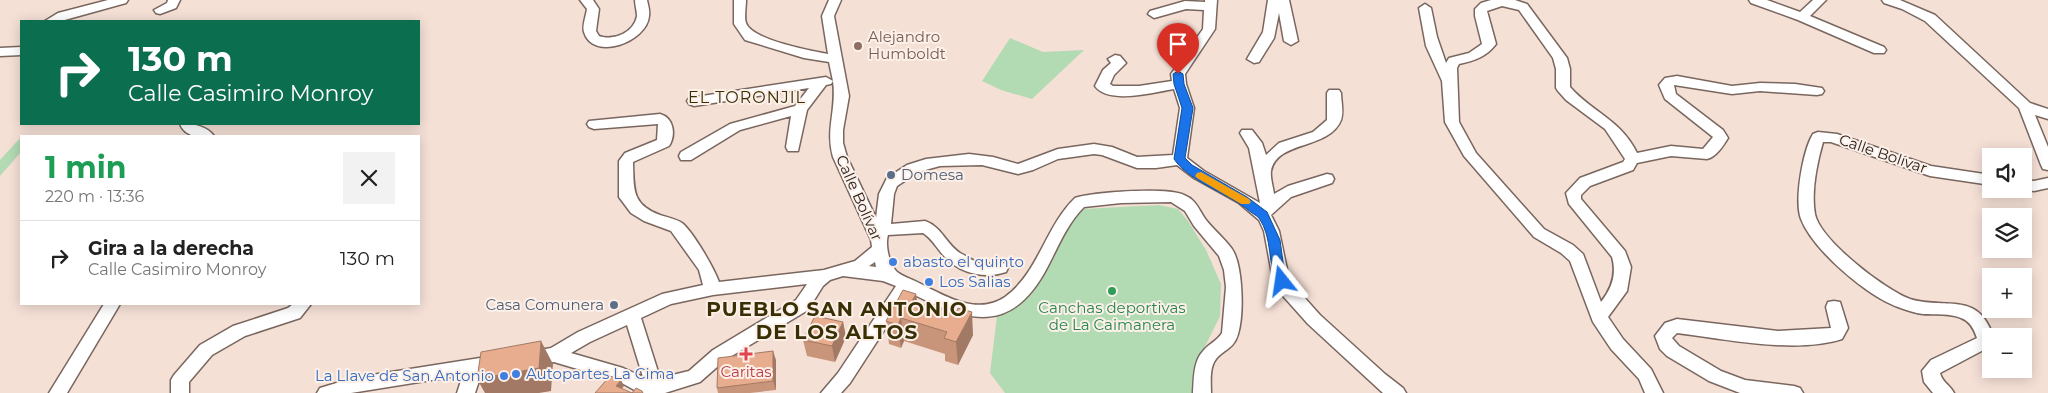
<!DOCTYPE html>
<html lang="es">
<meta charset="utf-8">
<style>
:root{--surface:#fff;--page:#f2f2f2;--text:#222;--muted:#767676;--line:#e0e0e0}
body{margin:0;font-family:Montserrat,sans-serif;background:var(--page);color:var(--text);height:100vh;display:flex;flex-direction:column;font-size:19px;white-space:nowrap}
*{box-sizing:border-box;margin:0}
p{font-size:16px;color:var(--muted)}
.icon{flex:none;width:28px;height:28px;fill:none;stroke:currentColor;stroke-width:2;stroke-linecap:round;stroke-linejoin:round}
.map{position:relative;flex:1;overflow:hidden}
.drawer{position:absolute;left:20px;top:135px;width:400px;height:170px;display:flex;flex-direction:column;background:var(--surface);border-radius:0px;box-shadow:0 2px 12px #0003}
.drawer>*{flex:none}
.guide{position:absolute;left:20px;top:20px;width:400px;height:105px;border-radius:0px;box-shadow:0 2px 12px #0003;background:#0b6e4f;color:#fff;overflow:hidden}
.fabs{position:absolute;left:1982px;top:148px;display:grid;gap:10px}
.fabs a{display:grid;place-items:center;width:50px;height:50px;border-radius:0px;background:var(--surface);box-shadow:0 2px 12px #0003;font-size:25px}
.pin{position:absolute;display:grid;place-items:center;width:42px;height:42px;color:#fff;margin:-51px -21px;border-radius:50% 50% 50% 0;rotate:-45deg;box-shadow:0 0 5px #0007}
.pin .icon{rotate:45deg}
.me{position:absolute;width:55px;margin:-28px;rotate:345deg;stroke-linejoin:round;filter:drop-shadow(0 0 4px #0008)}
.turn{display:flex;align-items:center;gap:18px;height:105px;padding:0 25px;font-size:22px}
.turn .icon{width:65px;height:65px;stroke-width:2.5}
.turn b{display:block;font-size:35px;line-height:42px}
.round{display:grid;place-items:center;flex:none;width:52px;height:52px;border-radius:0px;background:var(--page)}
.summary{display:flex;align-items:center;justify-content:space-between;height:85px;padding:0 25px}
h1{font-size:30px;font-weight:700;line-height:38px;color:#1e9e55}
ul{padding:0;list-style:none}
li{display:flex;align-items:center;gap:15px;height:75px;padding:0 25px;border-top:1px solid var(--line)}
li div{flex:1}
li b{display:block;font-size:19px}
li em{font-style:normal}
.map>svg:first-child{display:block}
</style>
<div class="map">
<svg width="2048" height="393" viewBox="0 0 2048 393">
<rect width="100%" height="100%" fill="#f5e0d6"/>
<g fill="#b2dab3">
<path d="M1010,38L1043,52L1084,50L1032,99L1001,90L982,81Z"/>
<path d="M21,137V152L0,176V160Z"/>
<path d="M1159,205L1178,209L1188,221L1206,250L1221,284L1220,316L1197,363L1196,393H1005L990,373L997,316L1030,292L1060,242L1067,226L1083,209Z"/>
</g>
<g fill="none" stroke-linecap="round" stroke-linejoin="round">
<defs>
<g id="minor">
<path d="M108,0H128L126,3L61,21H45L58,13Z"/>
<path d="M168,0H180L176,8L160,14L156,13L154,10L167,3Z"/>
<path d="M580,0H593L599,9L596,31L599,36C613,41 634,33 637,16C637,11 635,5 635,0H647C648,5 650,11 649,16C647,42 593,62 584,32C582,26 586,16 587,9Z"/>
<path d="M734,0H746C746,7 744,17 746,23C752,40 811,51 828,54L822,16L829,0H841L834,16L849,96L843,130V143L847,157L876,218L879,194L887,178L907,165L926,159L969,154L993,157L1018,164L1058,149L1094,144L1112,147L1137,157L1173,155L1180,108L1174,89C1155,92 1108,105 1095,86L1103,70L1111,63L1108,59L1115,55L1120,56L1126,63L1114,75L1110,84L1113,86H1139L1172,81L1171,74L1203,29L1204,10L1186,9L1154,18L1148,14L1150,11L1185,1L1205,2V0H1217L1215,29L1185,74L1186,84L1194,108L1187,158L1204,171L1260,203L1249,148L1240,133L1242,130H1252L1262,143L1266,155L1279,143L1313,132L1327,120V93L1329,90H1339L1341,93C1341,101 1344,112 1341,120C1329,150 1277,140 1271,171C1270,178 1273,186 1274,194L1288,186L1327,174L1332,175L1334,179L1332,183L1291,197L1271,215L1279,231L1288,274L1295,287L1320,315L1385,374L1403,388L1406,393H1383L1308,324L1283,296L1272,274L1264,231L1259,220L1239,203L1194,178L1177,165L1156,168H1137L1102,155L1094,154L1058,159L1033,170L1018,174L982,165L940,166L918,172L897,186L894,194L891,224L925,221C942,227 946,244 960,253C966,256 976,263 982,264C990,265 997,261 1006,264L1008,268L1006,272C986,279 962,274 947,259C938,251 933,239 923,233L888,235C885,245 889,263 896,271C901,276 912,279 919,283C945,296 977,316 1005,297C1039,272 1045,227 1075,198C1094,192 1167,187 1184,195C1197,200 1199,211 1206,220C1214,230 1224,238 1232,249C1243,265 1244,315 1238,334C1234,349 1223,350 1216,359C1209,368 1211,383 1211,393H1193C1194,379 1193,361 1204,350C1210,343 1217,341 1222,333L1226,287L1224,270L1219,256L1194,226L1185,211L1171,202L1121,203L1084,207C1067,224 1059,245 1048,266C1012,336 968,323 909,292L850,383L841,393H821L838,373L896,286L883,281L843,276L830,280L823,286L808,310L725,360L700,382L665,393H640L618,381L554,362L529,365L523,363L520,358L523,353L551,348L578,332L662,294L703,285L699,270L671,231L644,221L631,213L619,197V161L625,153L657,140L658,124L594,129L589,127L587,124L589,121L660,114C674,118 676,135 669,146L633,162C634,189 631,204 660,215C666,217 676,219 682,223C693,232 714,268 719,282L824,270L855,261L872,247L871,240L833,157C825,130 837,109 833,81L831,84L826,85L807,110L798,151H788L786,147L791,116L740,130L691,160H681L679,156L681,152L730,124L795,106L809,88L694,106L689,104L687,101L689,98L826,77L833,81L829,62L804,58L745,40L734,24ZM875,262L876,267L869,266ZM807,284L796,300L713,350L689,371L660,378L641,318L671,304L713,295ZM627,325L643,377L623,368L571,353L590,342Z"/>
<path d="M1268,0H1289L1298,41L1291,45L1284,41L1279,13L1274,38L1259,62L1254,63L1247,59L1263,32Z"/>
<path d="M1491,0H1515L1527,4L1567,58L1570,69V87C1592,112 1621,120 1637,153L1671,146L1703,149L1713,137L1665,99L1659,85L1665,78L1677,76L1732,86L1760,83L1795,84L1822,88L1824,91L1822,94L1817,95L1760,91L1732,94L1674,85L1676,94L1723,130L1728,138C1723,146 1716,157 1707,159L1671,156L1637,163L1633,170L1590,186L1581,195V199L1625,251L1631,267L1627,291L1608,317L1623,339L1651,369L1663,393H1645L1639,379L1611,349L1593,322L1570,261L1561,253L1534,237L1464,156L1445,122L1442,81L1426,46L1419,8L1425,4L1431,8L1437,37L1446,63L1449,58L1469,53L1482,44L1475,16V9L1481,3ZM1502,6L1519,10L1553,58L1556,69V88L1558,91L1566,100L1605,129L1625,159L1623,162L1580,178L1566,193L1569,204L1612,257C1617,274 1612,288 1601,302L1583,254L1573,245L1544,229L1476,153L1459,122L1457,68L1459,64C1474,61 1486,57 1496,44L1487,11Z"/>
<path d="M1749,0H1767L1800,12L1813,0H1826L1810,16L1884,47L1886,50L1884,53H1874L1798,20L1751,3Z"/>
<path d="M1882,0H1900L1935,15L2030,103L2048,109V119L2035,115L2048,147V170L2043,169L2041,165L2019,108L1925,21L1902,9L1884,3Z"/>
<path d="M21,47V55L0,56V48Z"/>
<path d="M180,124C191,123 207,126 214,136C202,137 185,138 180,124Z"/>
<path d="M1818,132L1837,134L1931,166L1991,175V185L1930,176L1831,142H1823C1817,163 1811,192 1815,214C1820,240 1885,290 1910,299C1944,310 1978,290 1993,336H1991V346L1940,373C1942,382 1950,385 1954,393H1933L1924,382L1922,371L1931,360L1977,338C1974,329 1970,321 1961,318C1950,313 1935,315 1923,314C1915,313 1906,310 1898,307C1867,296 1813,250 1801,219C1794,201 1803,150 1813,134Z"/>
<path d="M2048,178V188L2034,191L2019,189H2024V180L2034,181Z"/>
<path d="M1834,301L1840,302L1848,328L1842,339C1796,354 1725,339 1677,333L1672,338L1679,346L1721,371L1745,380L1794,386L1800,388L1803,393H1740L1709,381L1667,356L1660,349L1655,336L1665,323L1677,319L1778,331L1831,328L1826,307L1828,302Z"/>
<path d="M104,304H120L67,393H49Z"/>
<path d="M293,304H311L300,318L245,336L212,355L189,382V393H171V380L174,375L200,345L233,326L288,308Z"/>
<path d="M499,355L505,357L508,362L505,367L482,372L475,393H457L463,375L351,393H317L320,388L353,378Z"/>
</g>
</defs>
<use href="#minor" stroke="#79665e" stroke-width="3"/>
<use href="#minor" fill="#fff" fill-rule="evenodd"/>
</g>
<g fill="#c8957b">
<path d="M916,294L917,302L973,335L958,365L945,361V354L904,341L901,348L889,344L886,321Z"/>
<path d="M843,322L846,337L835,362L807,356L803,340Z"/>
<path d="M776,360V390L750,393H718L717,388Z"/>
</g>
<g fill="#a27964">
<path d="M916,294L919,317L915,324L912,301Z"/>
<path d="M972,312L973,335L958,365L956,342Z"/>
<path d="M901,318L904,341L901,348L898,325Z"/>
<path d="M843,322L846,337L835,362L832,346Z"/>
<path d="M541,341L553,364L551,391L539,393H485L477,379Z"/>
<path d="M773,351L776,360V390L773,381Z"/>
<path d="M621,380L624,386L619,392L616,386Z"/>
</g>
<g fill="#e8ad8f" stroke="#a27964">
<path d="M903,290L916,294L912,301L955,314L958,308L972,312L956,342L944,338L947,332L901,318L898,325L886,321Z"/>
<path d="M815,316L843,322L832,346L803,340Z"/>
<path d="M541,341L539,368L477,379L481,352Z"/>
<path d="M773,351V381L717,388L718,358Z"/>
<path d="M610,376L621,380L616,386L632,393L636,388L642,391L643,393H595Z"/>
</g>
<path fill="#1a73e8" stroke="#114b97" d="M1178,71L1183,74L1184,84L1193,108L1185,158L1192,165L1247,197L1267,212L1280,240L1283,262L1289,281L1287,285H1278C1267,264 1273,238 1259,218C1256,215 1250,212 1247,209C1225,192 1189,181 1174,159L1182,108L1174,84L1173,74Z"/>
<path fill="#f59e0b" d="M1201,172L1249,199L1251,202L1249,204H1241L1197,178L1195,176L1197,173Z"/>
<circle fill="#8d6e63" stroke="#fcf0e9" stroke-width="2" cx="858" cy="46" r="5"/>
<g fill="#5c6f8a" stroke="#fcf0e9" stroke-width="2">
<circle cx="891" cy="175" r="5"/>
<circle cx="614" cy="305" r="5"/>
</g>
<g fill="#3f7fe0" stroke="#fcf0e9" stroke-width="2">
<circle cx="893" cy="262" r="5"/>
<circle cx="929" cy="282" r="5"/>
<circle cx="516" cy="374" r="5"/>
<circle cx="504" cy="376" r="5"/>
</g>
<circle fill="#2e9e5b" stroke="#fcf0e9" stroke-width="2" cx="1112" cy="291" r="5"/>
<path fill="#e0444e" stroke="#fcf0e9" stroke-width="2" d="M743.5 346.5h5v5h5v5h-5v5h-5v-5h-5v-5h5z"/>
<g text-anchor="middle" stroke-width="4" stroke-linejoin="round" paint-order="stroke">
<g font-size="15" fill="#785e54" stroke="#fcf0e9" text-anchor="start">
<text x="868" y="42">Alejandro<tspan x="868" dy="17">Humboldt</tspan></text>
</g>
<g font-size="15" fill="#2a221f" stroke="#fcf0e9">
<text transform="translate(1883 154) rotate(19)" y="5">Calle Bolívar</text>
<text transform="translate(859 198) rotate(66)" y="5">Calle Bolívar</text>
</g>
<g font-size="15" fill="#4e5e75" stroke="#fcf0e9" text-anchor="start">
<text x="901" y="180">Domesa</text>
<text x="604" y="310" text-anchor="end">Casa Comunera</text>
</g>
<g font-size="15" fill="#366cbe" stroke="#fcf0e9" text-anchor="start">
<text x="903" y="267">abasto el quinto</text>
<text x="939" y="287">Los Salias</text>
<text x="526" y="379">Autopartes La Cima</text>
<text x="494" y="381" text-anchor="end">La Llave de San Antonio</text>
</g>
<g font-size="15" fill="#27864d" stroke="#fcf0e9">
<text x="1112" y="313">Canchas deportivas<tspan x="1112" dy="17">de La Caimanera</tspan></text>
</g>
<g font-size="15" fill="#be3a42" stroke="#fcf0e9">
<text x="746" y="377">Caritas</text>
</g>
<g font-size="16" letter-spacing="1" fill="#383004" stroke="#fcf0e9">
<text x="747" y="103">EL TORONJIL</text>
</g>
<g font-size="20" font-weight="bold" letter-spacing="1" fill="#383004" stroke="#fcf0e9">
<text x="837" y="316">PUEBLO SAN ANTONIO<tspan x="837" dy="23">DE LOS ALTOS</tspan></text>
</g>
</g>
</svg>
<div class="fabs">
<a><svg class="icon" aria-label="sound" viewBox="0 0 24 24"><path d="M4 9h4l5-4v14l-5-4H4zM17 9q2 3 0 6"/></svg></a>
<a><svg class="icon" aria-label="layers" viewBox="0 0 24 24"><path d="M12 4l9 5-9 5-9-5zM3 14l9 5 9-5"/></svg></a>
<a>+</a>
<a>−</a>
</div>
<div class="pin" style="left:1178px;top:74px;background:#d93025"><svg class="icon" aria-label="arrive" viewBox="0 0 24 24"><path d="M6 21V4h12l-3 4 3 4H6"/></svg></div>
<svg class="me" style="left:1282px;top:281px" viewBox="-20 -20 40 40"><path d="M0-17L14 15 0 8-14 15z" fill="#1a73e8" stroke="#fff" stroke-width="4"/></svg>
<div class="guide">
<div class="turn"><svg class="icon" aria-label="right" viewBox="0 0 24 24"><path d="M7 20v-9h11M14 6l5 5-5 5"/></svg><div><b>130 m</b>Calle Casimiro Monroy</div></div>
</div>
<section class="drawer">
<div class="summary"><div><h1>1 min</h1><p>220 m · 13:36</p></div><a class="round"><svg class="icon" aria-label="close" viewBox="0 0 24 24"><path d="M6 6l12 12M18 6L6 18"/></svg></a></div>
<ul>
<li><svg class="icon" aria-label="right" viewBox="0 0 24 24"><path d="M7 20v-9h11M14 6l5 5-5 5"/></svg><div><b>Gira a la derecha</b><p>Calle Casimiro Monroy</p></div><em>130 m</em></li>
</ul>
</section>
</div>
